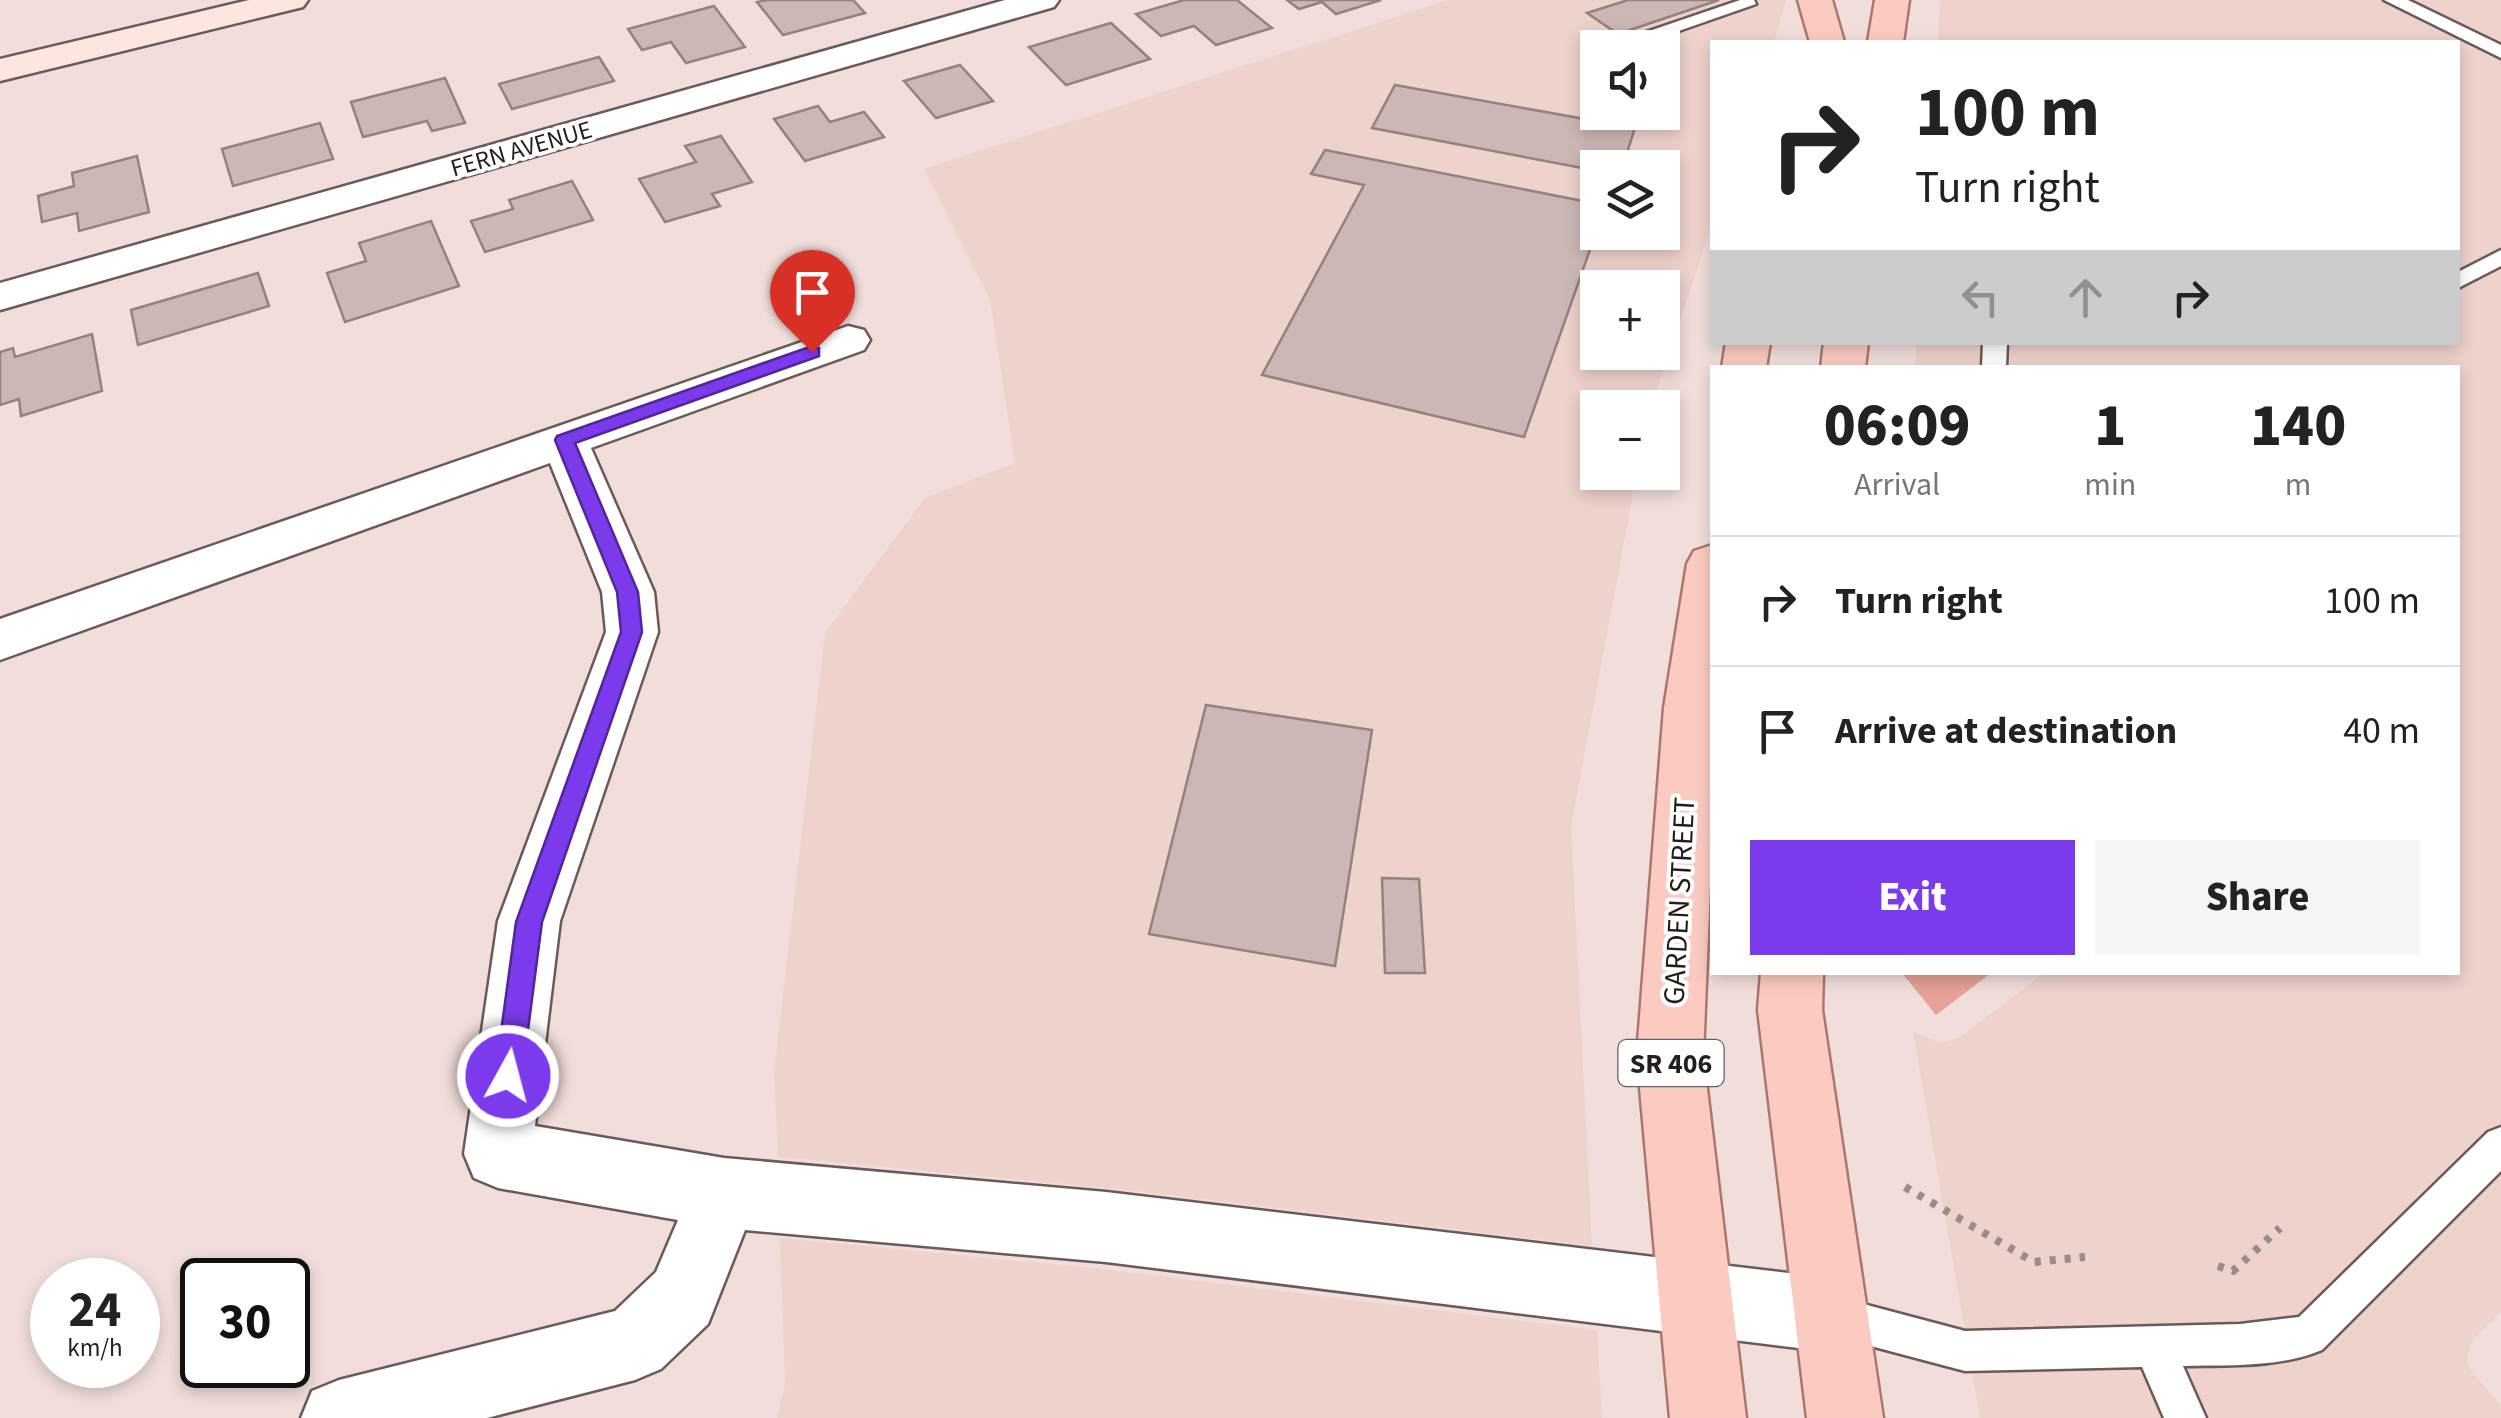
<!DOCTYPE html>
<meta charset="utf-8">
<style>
:root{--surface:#fff;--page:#f6f6f6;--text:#222;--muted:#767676;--line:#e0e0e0;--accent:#7c3aed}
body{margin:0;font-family:"Source Sans 3",sans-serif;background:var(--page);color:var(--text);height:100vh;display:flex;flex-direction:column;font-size:38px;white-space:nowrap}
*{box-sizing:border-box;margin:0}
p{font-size:32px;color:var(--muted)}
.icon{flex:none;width:55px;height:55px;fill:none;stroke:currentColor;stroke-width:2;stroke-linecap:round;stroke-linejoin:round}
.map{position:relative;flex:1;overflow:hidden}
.side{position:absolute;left:1710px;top:365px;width:750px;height:610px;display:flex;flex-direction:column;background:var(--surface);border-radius:0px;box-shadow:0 5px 15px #0003}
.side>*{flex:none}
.hud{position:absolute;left:1710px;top:40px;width:750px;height:305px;border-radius:0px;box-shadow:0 5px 15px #0003;background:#fff;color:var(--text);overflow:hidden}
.tools{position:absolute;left:1580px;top:30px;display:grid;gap:20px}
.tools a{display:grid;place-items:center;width:100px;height:100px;border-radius:0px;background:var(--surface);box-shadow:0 5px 15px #0003;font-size:50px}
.speed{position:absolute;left:30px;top:1258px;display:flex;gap:20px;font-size:50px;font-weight:700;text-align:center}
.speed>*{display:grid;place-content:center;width:130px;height:130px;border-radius:50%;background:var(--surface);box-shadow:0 5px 15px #0003;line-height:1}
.speed small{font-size:25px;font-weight:400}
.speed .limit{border:5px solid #111;border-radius:15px;background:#fff;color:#111}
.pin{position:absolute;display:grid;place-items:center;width:85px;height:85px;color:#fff;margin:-102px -42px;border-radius:50% 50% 50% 0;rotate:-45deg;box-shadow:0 0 10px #0007}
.pin .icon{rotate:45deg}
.me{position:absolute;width:110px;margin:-55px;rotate:7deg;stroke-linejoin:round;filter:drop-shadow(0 0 8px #0008)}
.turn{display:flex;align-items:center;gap:35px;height:210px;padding:0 40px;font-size:45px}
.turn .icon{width:130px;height:130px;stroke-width:2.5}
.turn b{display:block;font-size:70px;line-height:85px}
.lanes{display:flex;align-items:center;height:95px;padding:0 40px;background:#0003;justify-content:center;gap:50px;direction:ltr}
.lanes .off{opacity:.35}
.eta{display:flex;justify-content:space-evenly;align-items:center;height:170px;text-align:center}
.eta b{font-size:60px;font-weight:800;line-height:70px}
.button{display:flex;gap:20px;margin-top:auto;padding:20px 40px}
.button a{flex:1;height:115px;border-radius:0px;background:var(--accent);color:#fff;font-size:40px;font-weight:800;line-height:115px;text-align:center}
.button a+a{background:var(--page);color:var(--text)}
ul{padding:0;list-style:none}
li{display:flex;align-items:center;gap:30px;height:130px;padding:0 40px;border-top:2px solid var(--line)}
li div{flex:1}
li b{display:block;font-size:38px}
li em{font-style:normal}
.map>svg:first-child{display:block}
</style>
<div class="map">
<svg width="2501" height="1418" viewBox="0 0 2501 1418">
<rect width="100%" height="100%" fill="#f1deda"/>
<g fill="#eed2cc" fill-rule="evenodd">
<path d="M1448,0H1786L1774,42H1712V225L1651,407L1598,408V472L1637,473L1571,826L1592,1246L1118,1189L778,1157L774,1072L825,633L925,498L1015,463L990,299L924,169ZM1598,48H1662V112H1598ZM1598,168H1662V232H1598ZM1598,288H1662V352H1598Z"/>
<path d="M1940,0H2501V1312L2474,1338L2467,1356L2470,1369L2501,1406V1418H1980L1913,1031L1940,1043L1959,1038L2044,973L2458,972V368L1914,367L1917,342H2458V42H1938Z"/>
<path d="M780,1238L1094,1268L1597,1330L1602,1418H777L785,1384Z"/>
</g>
<path fill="#e6a296" d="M1902,973H1991L1936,1015Z"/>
<g fill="#cbb8b5" stroke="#94827f" stroke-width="2.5">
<path d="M767,0H853L865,13L783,35L757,2Z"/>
<path d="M1184,0H1237L1272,28L1216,45L1194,26L1161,36L1136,14Z"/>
<path d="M1287,0H1381L1336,14L1322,2L1299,9Z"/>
<path d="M1628,0H1719L1618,34L1587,13Z"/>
<path d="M714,6L745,47L686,63L671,42L642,50L628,29Z"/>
<path d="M1111,23L1150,59L1066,85L1029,47Z"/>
<path d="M599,57L614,81L512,109L499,84Z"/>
<path d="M960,65L993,101L936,118L904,81Z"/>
<path d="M445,78L465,123L432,131L427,121L363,137L351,102Z"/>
<path d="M1395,85L1635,128L1622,168H1598V171L1372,128Z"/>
<path d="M818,106L830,122L864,112L884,137L805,161L774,119Z"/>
<path d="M320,123L333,159L233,186L222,149Z"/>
<path d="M721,136L752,182L712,194L720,206L665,222L639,179L696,162L685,146Z"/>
<path d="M1325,150L1598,204V227L1524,437L1262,375L1364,185L1311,174Z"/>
<path d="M137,156L149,212L79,231L77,213L42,222L38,196L74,186L72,173Z"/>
<path d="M572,181L593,220L485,252L471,221L513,209L509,200Z"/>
<path d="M431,221L459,286L345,322L327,273L366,261L359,243Z"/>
<path d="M258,273L269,306L138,345L131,310Z"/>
<path d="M92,334L102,391L21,416L19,399L0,405V352L13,348L15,357Z"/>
<path d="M1206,705L1372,730L1335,966L1149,934Z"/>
<path d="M1382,878L1419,879L1425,973H1385Z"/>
</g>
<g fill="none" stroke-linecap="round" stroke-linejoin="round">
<defs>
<g id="lane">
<path d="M1740,0H1754L1756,4L1630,48L1608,45Z"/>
<path d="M2384,0H2408L2501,45V58Z"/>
<path d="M2501,250V266L2458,288V272Z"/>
<path d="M1983,342H2007L2006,368H1982Z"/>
<path d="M2501,1127V1171L2322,1350C2280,1368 2227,1365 2183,1366L2206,1418H2164L2142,1367L1965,1371L1833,1336L1819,1330L1813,1316L1819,1302L1833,1296L1965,1331L2240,1324L2299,1317L2488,1132Z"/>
</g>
<g id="street">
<path d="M1005,0H1059L1054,7L0,310V283Z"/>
<path d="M848,326L864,330L870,340L864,350L591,448L654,592L658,632L560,921L535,1126L724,1158L1106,1192L1831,1278L1857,1289L1868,1315L1857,1341L1831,1352L1106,1262L745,1230L708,1324L661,1369L635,1380L487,1418H301L312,1391L339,1380L615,1311L656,1272L678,1220L498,1188L474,1178L464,1154L498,921L606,632L602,592L550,463L0,660V619Z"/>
</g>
<path id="secondary" d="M249,0H308L303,7L0,81V59Z"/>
<g id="primary">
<path d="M1798,0H1832L1844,42H1810Z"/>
<path d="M1875,0H1909L1903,42H1868Z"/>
<path d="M1726,342H1770L1766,368H1722Z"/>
<path d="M1824,342H1868L1865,368H1821Z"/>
<path d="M1712,545V839L1703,1055L1746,1418H1670L1637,1055L1664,708L1687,564L1694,551Z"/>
<path d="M1761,972H1823L1822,1010L1883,1418H1807L1758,1010Z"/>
</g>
</defs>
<use href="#lane" stroke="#6b5a57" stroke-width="5"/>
<use href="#street" stroke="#6b5a57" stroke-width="5"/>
<use href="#secondary" stroke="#6b5a57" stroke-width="5"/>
<use href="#primary" stroke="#ae776d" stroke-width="5"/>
<g stroke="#9a8c89" stroke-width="8" stroke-dasharray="6 9" stroke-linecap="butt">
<path d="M1905,1187L2034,1262L2085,1257"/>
<path d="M2218,1266L2233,1271L2280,1228"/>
</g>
<use href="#lane" fill="#fff" fill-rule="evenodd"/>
<use href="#street" fill="#fff" fill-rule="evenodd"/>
<use href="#secondary" fill="#fde5e0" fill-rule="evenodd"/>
<use href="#primary" fill="#fbcbc1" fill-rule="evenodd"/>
</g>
<path fill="#7c3aed" stroke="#51269a" stroke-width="2.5" d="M812,346L819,348V356L575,443L638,592L642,632L542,922L522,1076L518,1086L508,1090L499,1086L495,1076L516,922L621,632L617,592L555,440L557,436Z"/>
<g text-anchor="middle" stroke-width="8" stroke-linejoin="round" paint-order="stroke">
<g font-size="25" fill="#241d1c" stroke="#fff">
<text transform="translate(521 148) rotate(-16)" y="9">FERN AVENUE</text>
</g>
<rect fill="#fff" stroke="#666160" stroke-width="2.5" x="1618.5" y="1040" width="105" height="46" rx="8"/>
<g font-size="28" font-weight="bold" fill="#241d1c">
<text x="1671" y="1073">SR 406</text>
</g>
<g font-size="30" fill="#241d1c" stroke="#fff">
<text transform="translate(1679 901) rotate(-87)" y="10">GARDEN STREET</text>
</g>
</g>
</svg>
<div class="tools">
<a><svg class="icon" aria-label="sound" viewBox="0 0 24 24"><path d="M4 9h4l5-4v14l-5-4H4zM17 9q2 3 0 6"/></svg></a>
<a><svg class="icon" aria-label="layers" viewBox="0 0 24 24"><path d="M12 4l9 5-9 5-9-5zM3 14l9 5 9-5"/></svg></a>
<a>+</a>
<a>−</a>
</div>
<div class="speed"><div>24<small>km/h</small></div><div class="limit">30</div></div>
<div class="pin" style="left:812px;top:352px;background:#d93025"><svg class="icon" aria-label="arrive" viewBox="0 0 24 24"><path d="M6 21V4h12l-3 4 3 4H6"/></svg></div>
<svg class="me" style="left:508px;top:1076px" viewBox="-20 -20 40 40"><circle r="17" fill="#7c3aed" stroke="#fff" stroke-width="3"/><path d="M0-11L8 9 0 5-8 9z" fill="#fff"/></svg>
<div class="hud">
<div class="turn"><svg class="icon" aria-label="right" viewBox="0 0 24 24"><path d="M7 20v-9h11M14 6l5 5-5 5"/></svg><div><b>100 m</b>Turn right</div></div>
<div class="lanes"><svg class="icon off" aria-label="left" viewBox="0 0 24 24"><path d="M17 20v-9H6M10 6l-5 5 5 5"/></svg><svg class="icon off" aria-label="ahead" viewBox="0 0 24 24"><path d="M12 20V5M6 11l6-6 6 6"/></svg><svg class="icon" aria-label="right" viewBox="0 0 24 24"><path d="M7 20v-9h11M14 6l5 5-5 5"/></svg></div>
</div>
<section class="side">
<div class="eta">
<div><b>06:09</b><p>Arrival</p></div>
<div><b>1</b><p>min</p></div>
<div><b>140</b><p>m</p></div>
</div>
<ul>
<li><svg class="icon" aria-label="right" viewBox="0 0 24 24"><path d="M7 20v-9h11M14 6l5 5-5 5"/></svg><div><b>Turn right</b></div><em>100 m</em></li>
<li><svg class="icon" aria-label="arrive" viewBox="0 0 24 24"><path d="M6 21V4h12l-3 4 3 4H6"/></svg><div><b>Arrive at destination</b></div><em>40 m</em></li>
</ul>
<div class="button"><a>Exit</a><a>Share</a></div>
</section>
</div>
